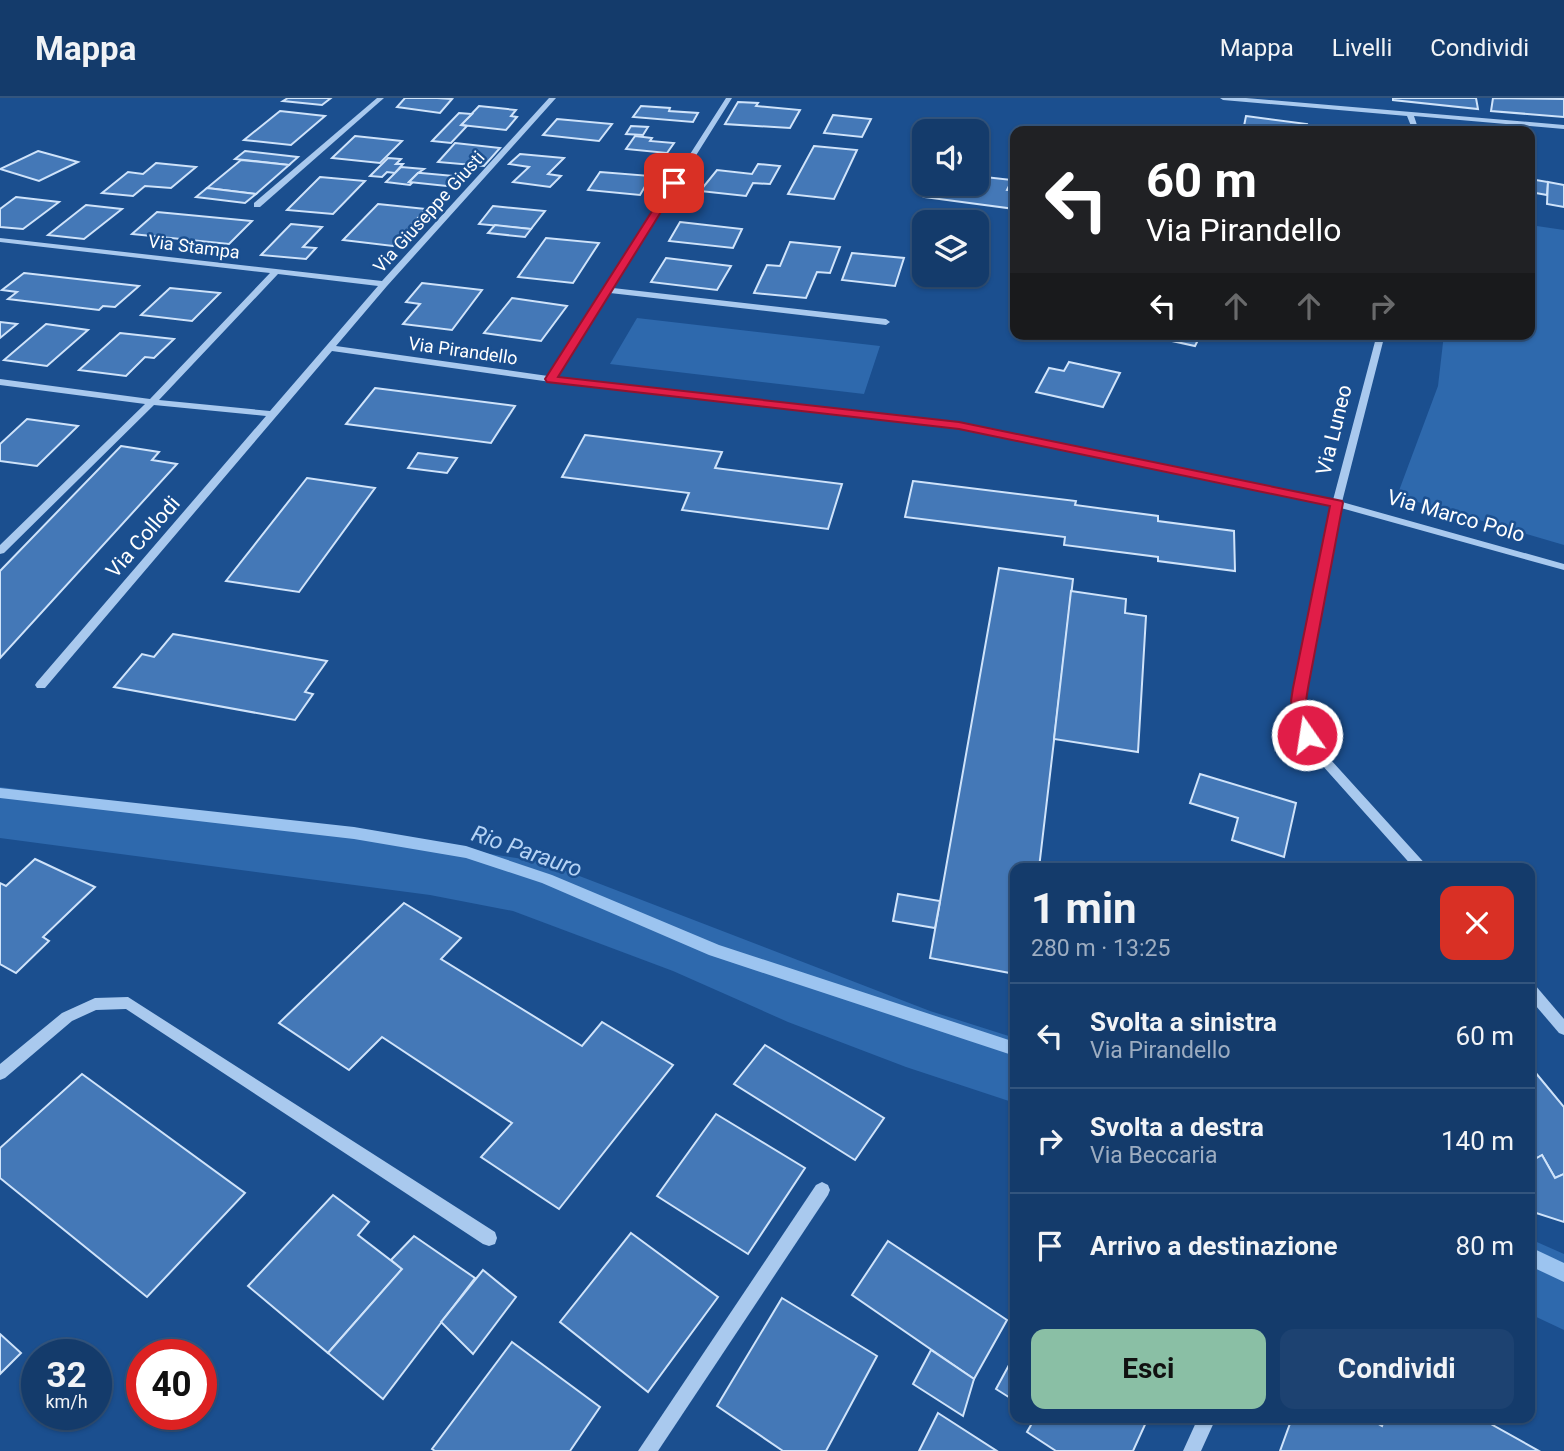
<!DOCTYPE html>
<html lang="it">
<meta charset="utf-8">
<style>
:root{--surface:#143b6b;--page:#1d4271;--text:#f1f3f6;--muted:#9dadc1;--line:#33557e;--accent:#8abfa5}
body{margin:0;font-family:Roboto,sans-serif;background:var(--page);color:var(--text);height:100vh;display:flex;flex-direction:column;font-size:26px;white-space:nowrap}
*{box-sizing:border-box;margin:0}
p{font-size:23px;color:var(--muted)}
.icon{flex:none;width:38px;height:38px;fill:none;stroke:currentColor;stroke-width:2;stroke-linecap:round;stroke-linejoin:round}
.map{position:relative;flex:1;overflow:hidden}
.details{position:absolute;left:1010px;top:765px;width:525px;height:560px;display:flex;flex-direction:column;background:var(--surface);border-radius:14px;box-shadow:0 2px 5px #0004,0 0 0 2px var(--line)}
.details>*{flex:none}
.banner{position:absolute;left:1010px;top:28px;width:525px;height:214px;border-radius:14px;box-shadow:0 2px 5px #0004,0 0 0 2px var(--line);background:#202124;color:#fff;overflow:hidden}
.buttons{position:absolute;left:912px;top:21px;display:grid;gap:14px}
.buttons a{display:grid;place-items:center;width:77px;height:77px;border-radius:14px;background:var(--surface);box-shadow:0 2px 5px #0004,0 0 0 2px var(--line);font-size:35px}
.speed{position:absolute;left:21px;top:1241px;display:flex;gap:14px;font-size:35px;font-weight:700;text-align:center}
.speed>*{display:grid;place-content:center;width:91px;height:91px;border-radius:50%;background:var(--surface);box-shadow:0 2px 5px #0004,0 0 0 2px var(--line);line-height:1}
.speed small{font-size:18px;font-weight:400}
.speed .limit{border:10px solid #d22;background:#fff;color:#111}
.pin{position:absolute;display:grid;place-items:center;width:60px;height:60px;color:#fff;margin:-30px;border-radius:14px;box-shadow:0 4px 10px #0006}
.me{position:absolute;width:77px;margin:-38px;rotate:347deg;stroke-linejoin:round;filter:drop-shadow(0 0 5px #0008)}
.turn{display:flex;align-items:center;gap:24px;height:147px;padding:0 21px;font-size:32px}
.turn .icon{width:91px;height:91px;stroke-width:2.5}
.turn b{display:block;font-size:49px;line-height:60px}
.lanes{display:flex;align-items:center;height:66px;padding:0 21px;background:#0003;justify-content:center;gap:35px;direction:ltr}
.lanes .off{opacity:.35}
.round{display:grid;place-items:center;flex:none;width:74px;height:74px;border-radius:14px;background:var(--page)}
.summary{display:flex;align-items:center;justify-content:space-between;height:119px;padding:0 21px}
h1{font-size:42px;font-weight:700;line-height:52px}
.button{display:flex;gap:14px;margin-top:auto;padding:14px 21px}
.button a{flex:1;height:80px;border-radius:14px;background:var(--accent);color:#111;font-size:28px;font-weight:700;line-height:80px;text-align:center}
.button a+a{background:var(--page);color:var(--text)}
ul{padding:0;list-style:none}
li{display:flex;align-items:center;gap:21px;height:105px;padding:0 21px;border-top:2px solid var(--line)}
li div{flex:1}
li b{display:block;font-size:26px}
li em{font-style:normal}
header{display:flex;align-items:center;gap:42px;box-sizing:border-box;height:98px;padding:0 35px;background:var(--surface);border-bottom:2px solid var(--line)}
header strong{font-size:33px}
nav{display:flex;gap:38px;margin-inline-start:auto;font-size:24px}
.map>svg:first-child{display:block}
</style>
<header>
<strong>Mappa</strong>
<nav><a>Mappa</a><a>Livelli</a><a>Condividi</a></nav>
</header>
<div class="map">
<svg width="1564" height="1353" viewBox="0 0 1564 1353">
<rect width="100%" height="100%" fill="#1b4f8f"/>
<g fill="#2e69ad">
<path d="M1530,127L1564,132V447L1397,398L1438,288L1444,236H1530Z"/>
<path d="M637,220L880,248L864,296L610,266Z"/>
<path d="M0,689L338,733L543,764L930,913L1015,940V1005L906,969L788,924L673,873L513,813L430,797L0,740Z"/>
<path d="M1530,1141L1564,1156V1232L1530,1216Z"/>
</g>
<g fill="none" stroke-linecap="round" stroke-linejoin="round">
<g fill="#9cc4f0" fill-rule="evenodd">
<path d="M0,690L354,729L466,748L552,777L719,847L1015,944V958L709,857L542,785L466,760L354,741L0,700Z"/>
<path d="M1530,1149L1564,1165V1184L1530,1168Z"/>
</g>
</g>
<g fill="#4478b7" stroke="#cfe3fa" stroke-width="2">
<path d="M288,0H331L322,7L283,3Z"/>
<path d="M405,0H437L452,1L440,15L397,9Z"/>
<path d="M1393,0H1476L1478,11L1393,2Z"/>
<path d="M1493,0L1564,1V19L1491,13Z"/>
<path d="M738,4L758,5L756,8L800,12L790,30L725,26Z"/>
<path d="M479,8L516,12L511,18L517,19L506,32L461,27Z"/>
<path d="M641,8L670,10L669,13L698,15L693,24L633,19Z"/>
<path d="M280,13L325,18L291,47L244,42Z"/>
<path d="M459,15L472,16L461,27L467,28L451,45L432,43Z"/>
<path d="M833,17L871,21L862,39L824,35Z"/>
<path d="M1246,18L1307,26L1306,33H1243Z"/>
<path d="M557,21L612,26L599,43L543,37Z"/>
<path d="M631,28L648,29L643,37L626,36Z"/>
<path d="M355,38L402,43L380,65L332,60Z"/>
<path d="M635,38L652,40L650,43L674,45L667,55L626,51Z"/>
<path d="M455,45L500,50L484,68L438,64Z"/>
<path d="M814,48L857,52L834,101L788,96Z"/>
<path d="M38,53L78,64L39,83L0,71Z"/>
<path d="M245,53L298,59L289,67L235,61Z"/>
<path d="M520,56L564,60L548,76L561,78L550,89L513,84L529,69L509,66Z"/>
<path d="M388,60L401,61L396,66H403L395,75L387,74L382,79L370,78Z"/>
<path d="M241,62L289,67L256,96L207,90Z"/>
<path d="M156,65L196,69L171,90L145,88L133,98L102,95L128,74L143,76Z"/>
<path d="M758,66L780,68L770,86L753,85L746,98L700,93L717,72L752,76Z"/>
<path d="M401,69L424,71L418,75L409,84L412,85L410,87L386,84Z"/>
<path d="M600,74L651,78L640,97L588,92Z"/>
<path d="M418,75H421L465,79L456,89L409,84Z"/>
<path d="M976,78L1012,82L1007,92L1015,93V111L924,99L931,86H976Z"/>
<path d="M320,79L365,83L333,116L287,112Z"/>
<path d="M1530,81L1548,84L1547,97L1530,94Z"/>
<path d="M1548,84L1564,87V109L1547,106Z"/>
<path d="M207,90L256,96L245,105L196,99Z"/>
<path d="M16,99L59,104L23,131L0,129V111Z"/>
<path d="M378,106L426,111L393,148L343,142Z"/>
<path d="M86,107L122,111L84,141L48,137Z"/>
<path d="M493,108L545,113L531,131L479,126Z"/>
<path d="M157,114L252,123L229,146L132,136Z"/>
<path d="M680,124L742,131L733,150L669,143Z"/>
<path d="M291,126L322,129L303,149L316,150L306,161L261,157Z"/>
<path d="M495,127L531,131L525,139L488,135Z"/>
<path d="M546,140L599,145L573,185L518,179Z"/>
<path d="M790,144L840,149L830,175L817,174L806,200L754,195L767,167L780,168Z"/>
<path d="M852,155L904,160L895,188L842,182Z"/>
<path d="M666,160L731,168L717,192L651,184Z"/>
<path d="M24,175L139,188L115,209L103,208L99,212L8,201L17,194L2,192Z"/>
<path d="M422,185L482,192L452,232L403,226L420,206L406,204Z"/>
<path d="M170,190L220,195L192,223L141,217Z"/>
<path d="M512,200L567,208L541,243L484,235Z"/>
<path d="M0,224L17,226L0,240Z"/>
<path d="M46,226L88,232L47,268L4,262Z"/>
<path d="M120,235L174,241L154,260L145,259L126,278L79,272Z"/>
<path d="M1140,236H1201L1195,248Z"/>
<path d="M1069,264L1120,275L1103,309L1036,294L1049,270L1064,273Z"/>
<path d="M375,290L515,308L491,345L346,326Z"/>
<path d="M27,321L78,328L37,368L0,363V346Z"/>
<path d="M585,337L722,354L715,370L842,386L828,431L682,412L689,395L562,379Z"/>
<path d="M121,348L159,354L152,362L177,366L0,560V473Z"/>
<path d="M418,355L457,360L447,375L408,370Z"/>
<path d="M307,380L375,390L299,494L226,483Z"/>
<path d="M913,383L1076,403L1075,407L1158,418V423L1234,433L1235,473L1158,463V459L1064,447L1065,439L905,419Z"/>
<path d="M999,470L1073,481L1039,770H1015V876L930,860Z"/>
<path d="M1071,493L1126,501L1125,515L1146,518L1138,654L1054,641Z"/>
<path d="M173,536L327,563L305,594L313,596L295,622L114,589L142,556L154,559Z"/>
<path d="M1200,676L1296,705L1284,759L1232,742L1238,720L1190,705Z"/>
<path d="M35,761L95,789L43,839L49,843L16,875L0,866V785L6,788Z"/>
<path d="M898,796L940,803L935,830L893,823Z"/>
<path d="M404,805L461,840L441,861L582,948L602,924L673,967L559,1111L481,1059L512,1025L382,939L349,972L279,925Z"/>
<path d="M765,947L884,1020L855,1062L734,986Z"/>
<path d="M1530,968L1564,1009V1076L1555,1080L1542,1057L1530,1064Z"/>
<path d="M82,976L245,1095L147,1199L0,1080V1050Z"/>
<path d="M716,1016L805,1070L748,1156L657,1098Z"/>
<path d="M1542,1057L1555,1080L1564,1076V1124L1530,1113V1064Z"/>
<path d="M333,1097L369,1124L358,1137L402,1171L328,1255L248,1188Z"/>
<path d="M631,1135L718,1199L648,1294L560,1224Z"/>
<path d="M414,1138L475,1180L383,1301L328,1255L402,1171L391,1162Z"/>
<path d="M888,1143L1007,1222L974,1281L852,1197Z"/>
<path d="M483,1172L516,1199L473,1256L441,1224Z"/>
<path d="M782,1200L877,1258L826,1353H783L717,1308Z"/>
<path d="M0,1236L21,1255L0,1276Z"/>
<path d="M512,1244L600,1309L570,1353H435L432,1351Z"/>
<path d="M931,1252L974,1281L963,1318L913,1286Z"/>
<path d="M1015,1256V1303L996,1291Z"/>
<path d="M938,1315L997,1353H919Z"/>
<path d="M1035,1320H1148L1133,1353H1056L1027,1334Z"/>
<path d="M1292,1320H1368L1382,1328L1385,1320H1480L1539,1353H1280Z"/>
</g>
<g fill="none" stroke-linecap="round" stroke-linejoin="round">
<g fill="#a9c9ee" fill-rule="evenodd">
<path d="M377,0H384L260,109H254V105Z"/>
<path d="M549,0H556L387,188L336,248L548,278L726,0H732L613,190L886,221L890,224L886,227L610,195L557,279L959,325L1333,402L1377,236H1385L1342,404L1564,466V472L1341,410L1306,590C1307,615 1308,629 1321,651L1429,770H1414L1313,657C1296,629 1295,622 1294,590L1332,408L959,331L551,284L332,253L45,590H37L35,587L37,584L266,318L154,307L4,455L0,456V447L145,306L0,287V281L150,301L270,175L0,144V140L382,183ZM278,176L378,188L270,313L159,302Z"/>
<path d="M1220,0H1246L1564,27V31L1414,18L1419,33H1413L1407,18L1223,2Z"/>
<path d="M1530,885L1535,887L1564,921V937L1559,935L1530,901Z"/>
<path d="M128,899L495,1134L497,1140L495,1146L489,1148L483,1146L126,911L96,912L72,923L5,980L0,982V966L62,915L95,900Z"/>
<path d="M822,1084L828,1087L830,1092L828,1097L658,1353H638L816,1087Z"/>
<path d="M1198,1320H1216L1201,1353H1183Z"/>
</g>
</g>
<path fill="#e11d48" stroke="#92132f" stroke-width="2" d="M674,83L679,85L558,279L959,324L1342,403L1343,405L1308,590L1306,603L1314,637L1312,641H1301L1299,637L1291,603L1293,590L1330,408L959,331L547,284L545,281L670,85Z"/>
<g text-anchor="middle" stroke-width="5" stroke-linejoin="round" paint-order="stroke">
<g font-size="18" fill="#fff" stroke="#1b4f8f">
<text transform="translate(429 114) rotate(-48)" y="6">Via Giuseppe Giusti</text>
<text transform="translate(194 149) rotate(7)" y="6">Via Stampa</text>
<text transform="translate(463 253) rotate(8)" y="6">Via Pirandello</text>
</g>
<g font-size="21" fill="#fff" stroke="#1b4f8f">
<text transform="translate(1334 332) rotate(-76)" y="7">Via Luneo</text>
<text transform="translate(1456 418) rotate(16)" y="7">Via Marco Polo</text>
<text transform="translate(143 439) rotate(-49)" y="7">Via Collodi</text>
</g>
<g font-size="23" font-style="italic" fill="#b5d3f5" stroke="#1b4f8f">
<text transform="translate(527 753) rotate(19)" y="8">Rio Parauro</text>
</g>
</g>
</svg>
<div class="buttons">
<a><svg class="icon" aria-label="sound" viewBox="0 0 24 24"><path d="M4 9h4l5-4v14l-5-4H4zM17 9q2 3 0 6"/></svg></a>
<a><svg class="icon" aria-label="layers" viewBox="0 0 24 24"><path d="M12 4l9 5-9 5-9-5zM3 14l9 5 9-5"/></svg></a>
</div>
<div class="speed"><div>32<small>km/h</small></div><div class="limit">40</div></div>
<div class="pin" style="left:674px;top:85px;background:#d93025"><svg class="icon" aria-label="arrive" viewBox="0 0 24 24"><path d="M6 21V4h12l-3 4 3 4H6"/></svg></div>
<svg class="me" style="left:1307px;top:637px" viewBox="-20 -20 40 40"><circle r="17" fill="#e11d48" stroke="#fff" stroke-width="3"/><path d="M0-11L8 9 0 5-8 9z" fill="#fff"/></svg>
<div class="banner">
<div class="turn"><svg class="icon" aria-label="left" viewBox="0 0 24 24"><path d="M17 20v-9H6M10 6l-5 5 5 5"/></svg><div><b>60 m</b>Via Pirandello</div></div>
<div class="lanes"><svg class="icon" aria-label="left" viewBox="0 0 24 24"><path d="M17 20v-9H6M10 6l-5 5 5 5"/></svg><svg class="icon off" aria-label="ahead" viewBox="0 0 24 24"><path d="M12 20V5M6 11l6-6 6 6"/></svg><svg class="icon off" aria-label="ahead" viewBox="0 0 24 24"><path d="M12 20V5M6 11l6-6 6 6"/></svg><svg class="icon off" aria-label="right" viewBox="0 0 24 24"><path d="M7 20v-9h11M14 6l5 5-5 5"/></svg></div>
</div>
<section class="details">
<div class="summary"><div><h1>1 min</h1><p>280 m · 13:25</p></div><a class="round" style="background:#d93025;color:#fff"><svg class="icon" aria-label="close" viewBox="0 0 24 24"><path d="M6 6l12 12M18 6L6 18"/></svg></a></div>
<ul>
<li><svg class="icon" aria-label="left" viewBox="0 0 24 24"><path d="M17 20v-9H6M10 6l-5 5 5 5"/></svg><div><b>Svolta a sinistra</b><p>Via Pirandello</p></div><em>60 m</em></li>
<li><svg class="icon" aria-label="right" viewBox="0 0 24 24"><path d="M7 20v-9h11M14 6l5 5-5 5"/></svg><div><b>Svolta a destra</b><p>Via Beccaria</p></div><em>140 m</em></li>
<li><svg class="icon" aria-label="arrive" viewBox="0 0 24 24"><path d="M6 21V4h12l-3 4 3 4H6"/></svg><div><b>Arrivo a destinazione</b></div><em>80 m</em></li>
</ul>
<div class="button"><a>Esci</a><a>Condividi</a></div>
</section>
</div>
